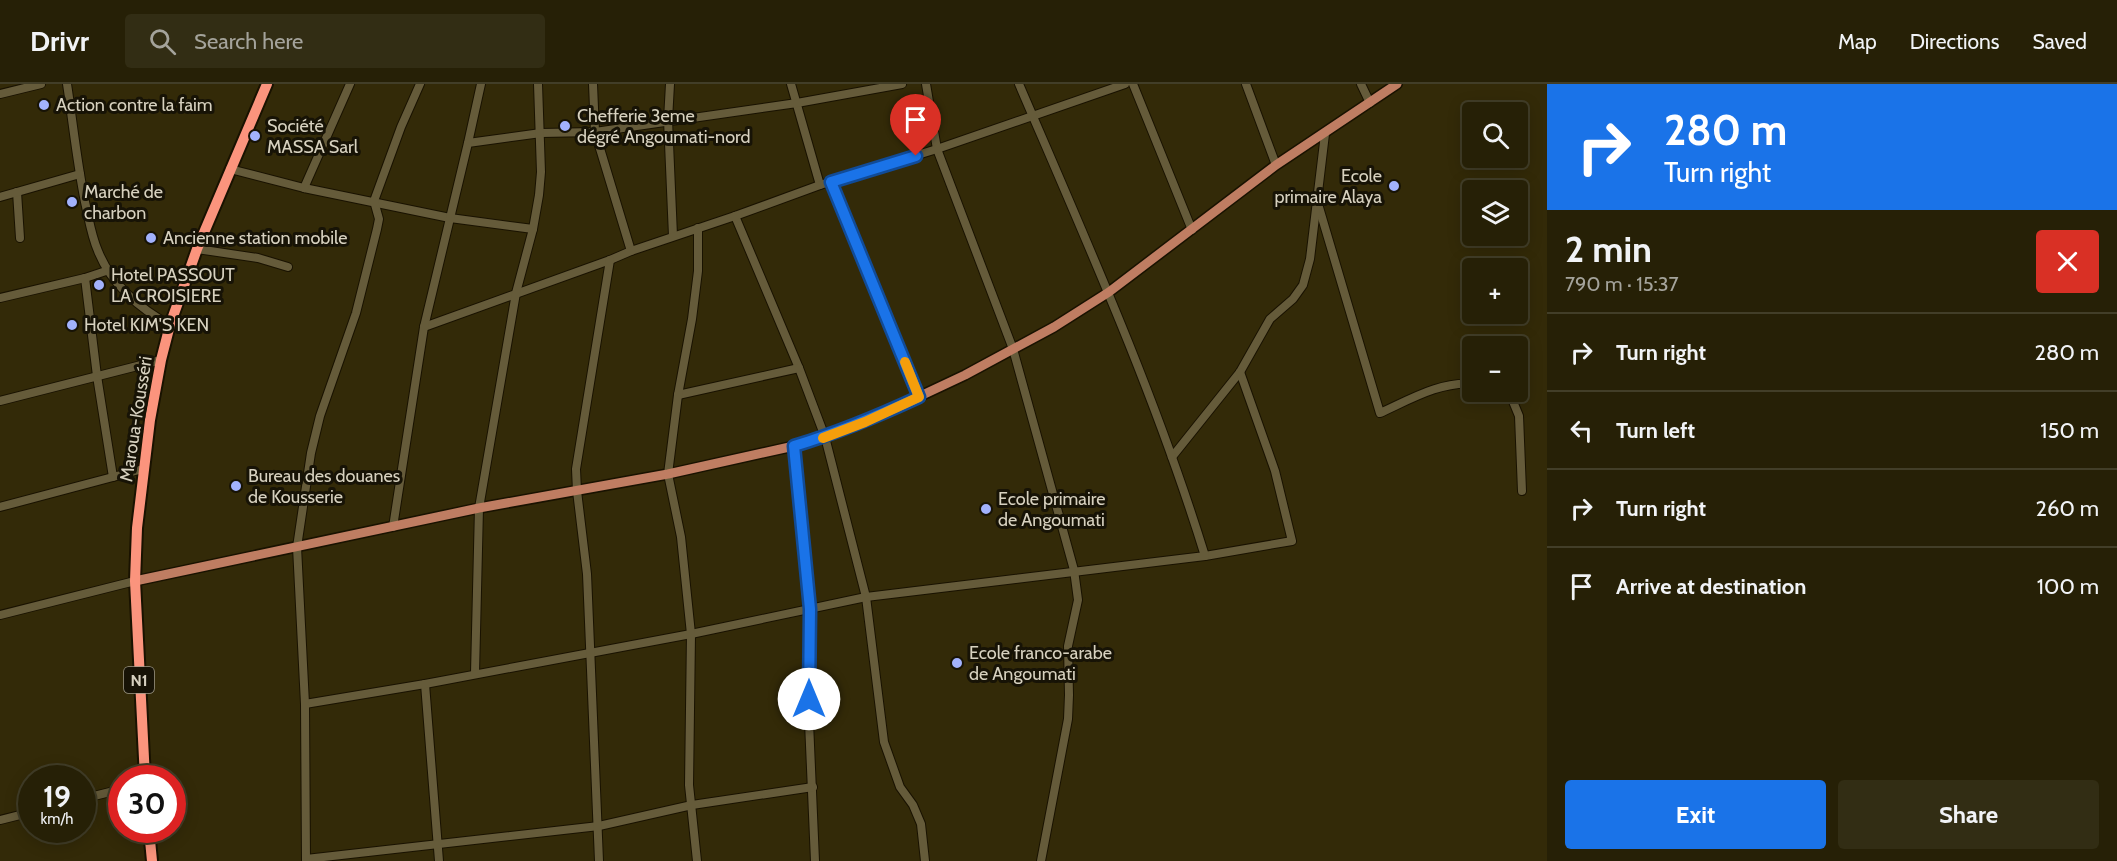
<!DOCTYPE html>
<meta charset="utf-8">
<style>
:root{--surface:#262006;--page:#322d14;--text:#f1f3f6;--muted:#a4a39b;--line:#423e28;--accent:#1a73e8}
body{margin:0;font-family:Cabin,sans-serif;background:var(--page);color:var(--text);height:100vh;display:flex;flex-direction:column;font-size:22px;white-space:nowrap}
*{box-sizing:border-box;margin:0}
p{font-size:20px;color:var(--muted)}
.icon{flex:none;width:33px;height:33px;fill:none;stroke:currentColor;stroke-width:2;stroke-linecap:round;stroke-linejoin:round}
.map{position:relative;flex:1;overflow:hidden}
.details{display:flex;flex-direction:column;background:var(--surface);width:570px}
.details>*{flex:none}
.guide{background:#1a73e8;color:#fff;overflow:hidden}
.controls{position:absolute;left:1462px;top:18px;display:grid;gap:12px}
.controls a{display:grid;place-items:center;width:66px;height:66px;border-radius:6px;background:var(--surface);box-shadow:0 3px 15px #0003,0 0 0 2px var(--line);font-size:30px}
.speed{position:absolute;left:18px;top:681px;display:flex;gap:12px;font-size:30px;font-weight:700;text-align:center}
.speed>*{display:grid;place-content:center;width:78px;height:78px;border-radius:50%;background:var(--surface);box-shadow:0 3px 15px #0003,0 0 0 2px var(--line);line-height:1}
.speed small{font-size:15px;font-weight:400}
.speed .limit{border:9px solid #d22;background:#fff;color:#111}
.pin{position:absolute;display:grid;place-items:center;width:51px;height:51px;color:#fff;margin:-62px -26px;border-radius:50% 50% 50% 0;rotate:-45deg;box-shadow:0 0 6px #0007}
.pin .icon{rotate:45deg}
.me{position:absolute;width:66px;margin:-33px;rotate:0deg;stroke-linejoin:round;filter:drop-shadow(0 0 4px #0008)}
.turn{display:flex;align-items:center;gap:21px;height:126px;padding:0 18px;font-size:27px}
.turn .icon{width:78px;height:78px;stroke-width:2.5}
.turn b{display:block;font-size:42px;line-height:51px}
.round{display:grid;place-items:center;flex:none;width:63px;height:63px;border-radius:6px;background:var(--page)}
.head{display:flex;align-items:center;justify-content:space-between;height:102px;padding:0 18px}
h1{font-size:36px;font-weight:700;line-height:45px}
.action{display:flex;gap:12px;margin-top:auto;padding:12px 18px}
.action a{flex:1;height:69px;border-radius:6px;background:var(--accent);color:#fff;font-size:24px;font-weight:700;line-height:69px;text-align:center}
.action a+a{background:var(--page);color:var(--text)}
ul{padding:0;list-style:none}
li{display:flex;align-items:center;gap:18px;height:78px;padding:0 18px;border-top:2px solid var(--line)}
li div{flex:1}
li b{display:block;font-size:22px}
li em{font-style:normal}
header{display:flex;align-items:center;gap:36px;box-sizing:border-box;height:84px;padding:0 30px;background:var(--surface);border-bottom:2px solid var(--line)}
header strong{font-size:28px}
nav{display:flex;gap:33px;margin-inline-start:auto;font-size:21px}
.search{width:420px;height:54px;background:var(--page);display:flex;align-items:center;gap:15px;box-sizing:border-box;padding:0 21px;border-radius:6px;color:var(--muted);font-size:22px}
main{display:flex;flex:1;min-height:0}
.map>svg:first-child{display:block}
</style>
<header>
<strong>Drivr</strong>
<div class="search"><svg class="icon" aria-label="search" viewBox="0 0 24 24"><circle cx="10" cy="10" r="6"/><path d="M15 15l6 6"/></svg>Search here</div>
<nav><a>Map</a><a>Directions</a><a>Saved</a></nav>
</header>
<main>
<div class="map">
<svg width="1547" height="777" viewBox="0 0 1547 777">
<rect width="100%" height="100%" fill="#332a08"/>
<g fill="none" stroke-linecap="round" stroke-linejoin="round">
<defs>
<g id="minor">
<path d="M67,0C73,39 77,79 85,118C89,135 91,151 98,167C111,200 140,225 170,241"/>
<path d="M593,0L595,48L631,167"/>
<path d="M670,0L668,36L673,152"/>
<path d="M791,0L820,101"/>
<path d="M926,0L937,65L1013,265L1074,486L1078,516L1068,562L1069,611L1068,635L1041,777"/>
<path d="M1133,0L1192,146"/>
<path d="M1246,0L1276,81"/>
<path d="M1361,0L1370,19"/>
<path d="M0,10L41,0"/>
<path d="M468,59L481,0"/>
<path d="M230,85L304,104L450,134L533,145"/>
<path d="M831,98L919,313"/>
<path d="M304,104L350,0"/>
<path d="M17,108L20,154"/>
<path d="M0,113L80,90"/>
<path d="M1318,120L1380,329C1409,316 1440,297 1473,300"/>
<path d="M735,132L799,284L825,353L866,513L884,658L900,703L913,721L921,740L925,777"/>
<path d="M197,165L258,174L288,183"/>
<path d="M85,194L97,292L113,393"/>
<path d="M0,214L85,194L109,186"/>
<path d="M424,243L610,176L631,167L735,132L820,101L937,65L1125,0"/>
<path d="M1502,308L1512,315L1519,332L1522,407"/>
<path d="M678,311L799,284"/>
<path d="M0,317L161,276"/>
<path d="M794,362L810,525L809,638L815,777"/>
<path d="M1172,373L1240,288L1270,235L1293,215L1303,201L1310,175L1325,50"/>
<path d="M0,423L143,385"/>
<path d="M393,443L424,243L468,59L541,49L595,48L797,19L902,0"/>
<path d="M1205,472L1292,457L1275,387L1240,288"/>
<path d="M0,531L135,497"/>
<path d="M475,589L479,424L516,209L533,145L539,111L541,88L538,0"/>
<path d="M425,600L439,777"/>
<path d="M305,620L425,600L691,550L866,513L1205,472C1155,310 1086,156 1019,0"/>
<path d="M82,715L122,705"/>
<path d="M0,736L32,728"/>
<path d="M306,775L599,742L692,721L813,703"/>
<path d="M306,777L305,620L297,463L311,369L320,332L356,229L377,145L379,135L374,117L401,43L420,0"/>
<path d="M599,777L587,490L577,407L576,385L610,176"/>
<path d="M697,777L689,701L691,550L681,453L668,390L678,311L692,235L698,187V144"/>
</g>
<path id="major" d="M135,497L479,424L668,390L794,362L825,353L865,338L965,291L1054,243L1109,208L1276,81L1397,0"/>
<g id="highway">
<path d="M145,694L135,497L137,444L150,336L161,276L170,241L197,165L267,0"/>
<path d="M149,746L152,777"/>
</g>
</defs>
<use href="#minor" stroke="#191200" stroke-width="10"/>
<use href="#major" stroke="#191200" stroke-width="12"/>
<use href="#highway" stroke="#191200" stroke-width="14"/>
<use href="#minor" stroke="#655b3a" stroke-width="8"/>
<use href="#major" stroke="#bf7d62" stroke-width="9"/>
<use href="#highway" stroke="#fb947d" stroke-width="10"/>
</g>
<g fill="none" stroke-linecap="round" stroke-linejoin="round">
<defs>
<path id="route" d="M809,615L810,525L794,362C837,349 878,332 919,313L831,98L916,72"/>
</defs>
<use href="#route" stroke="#114b97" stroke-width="15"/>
<use href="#route" stroke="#1a73e8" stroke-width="10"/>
<path stroke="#f59e0b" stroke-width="10" d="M823,354L865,338L919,313L905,278"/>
</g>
<g fill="#a2b2fd" stroke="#171306" stroke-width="2">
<circle cx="44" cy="21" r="6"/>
<circle cx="565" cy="42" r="6"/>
<circle cx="255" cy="52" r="6"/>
<circle cx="1394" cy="102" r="6"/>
<circle cx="72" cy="118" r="6"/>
<circle cx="151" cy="154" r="6"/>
<circle cx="99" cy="201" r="6"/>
<circle cx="72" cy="241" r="6"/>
<circle cx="236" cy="402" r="6"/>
<circle cx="986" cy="425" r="6"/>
<circle cx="957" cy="579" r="6"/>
</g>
<g text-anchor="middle" stroke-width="6" stroke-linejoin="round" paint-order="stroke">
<rect fill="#171306" stroke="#9d9888" stroke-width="1.5" x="124" y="583" width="30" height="26" rx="4.5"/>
<g font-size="16" font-weight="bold" fill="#d7d1bf">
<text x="139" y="602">N1</text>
</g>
<g font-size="18" fill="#d7d1bf" stroke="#171306" text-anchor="start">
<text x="56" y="27">Action contre la faim</text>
<text x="577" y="38">Chefferie 3eme<tspan x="577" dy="21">dégré Angoumati-nord</tspan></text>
<text x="267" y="48">Société<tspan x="267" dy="21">MASSA Sarl</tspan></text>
<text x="1382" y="98" text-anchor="end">Ecole<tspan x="1382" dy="21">primaire Alaya</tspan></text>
<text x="84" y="114">Marché de<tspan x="84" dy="21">charbon</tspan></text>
<text x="163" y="160">Ancienne station mobile</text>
<text x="111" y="197">Hotel PASSOUT<tspan x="111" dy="21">LA CROISIERE</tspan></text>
<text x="84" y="247">Hotel KIM'S KEN</text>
<text x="248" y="398">Bureau des douanes<tspan x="248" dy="21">de Kousserie</tspan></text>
<text x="998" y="421">Ecole primaire<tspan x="998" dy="21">de Angoumati</tspan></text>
<text x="969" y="575">Ecole franco-arabe<tspan x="969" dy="21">de Angoumati</tspan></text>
</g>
<g font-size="18" fill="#d7d1bf" stroke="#171306">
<text transform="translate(136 335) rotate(-81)" y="6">Maroua-Kousséri</text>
</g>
</g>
</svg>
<div class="controls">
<a><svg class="icon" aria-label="search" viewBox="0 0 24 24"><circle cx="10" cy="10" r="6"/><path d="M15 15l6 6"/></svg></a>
<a><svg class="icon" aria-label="layers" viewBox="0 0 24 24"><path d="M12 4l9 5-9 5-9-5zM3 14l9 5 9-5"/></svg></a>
<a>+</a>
<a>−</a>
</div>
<div class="speed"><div>19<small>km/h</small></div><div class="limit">30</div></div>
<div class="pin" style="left:916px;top:72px;background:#d93025"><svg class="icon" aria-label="arrive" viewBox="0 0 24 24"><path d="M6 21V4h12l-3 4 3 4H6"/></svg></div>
<svg class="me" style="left:809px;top:615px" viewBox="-20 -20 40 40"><circle r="19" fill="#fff"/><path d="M0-13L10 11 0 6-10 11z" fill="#1a73e8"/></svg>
</div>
<section class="details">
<div class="guide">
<div class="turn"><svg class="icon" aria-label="right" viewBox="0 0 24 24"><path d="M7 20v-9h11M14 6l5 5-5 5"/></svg><div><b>280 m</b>Turn right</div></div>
</div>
<div class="head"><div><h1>2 min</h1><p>790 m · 15:37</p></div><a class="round" style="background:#d93025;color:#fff"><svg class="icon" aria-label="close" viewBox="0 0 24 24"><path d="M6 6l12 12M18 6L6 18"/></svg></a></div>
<ul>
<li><svg class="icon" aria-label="right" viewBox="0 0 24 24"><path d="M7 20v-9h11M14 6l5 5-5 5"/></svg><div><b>Turn right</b></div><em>280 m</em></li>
<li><svg class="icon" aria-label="left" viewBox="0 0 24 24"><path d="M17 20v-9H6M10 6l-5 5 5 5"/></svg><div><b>Turn left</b></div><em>150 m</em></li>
<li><svg class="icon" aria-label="right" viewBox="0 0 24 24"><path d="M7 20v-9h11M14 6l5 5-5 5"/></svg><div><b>Turn right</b></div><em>260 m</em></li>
<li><svg class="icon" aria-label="arrive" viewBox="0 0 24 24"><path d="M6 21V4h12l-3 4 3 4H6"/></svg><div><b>Arrive at destination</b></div><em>100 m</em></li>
</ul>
<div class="action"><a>Exit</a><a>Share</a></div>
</section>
</main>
